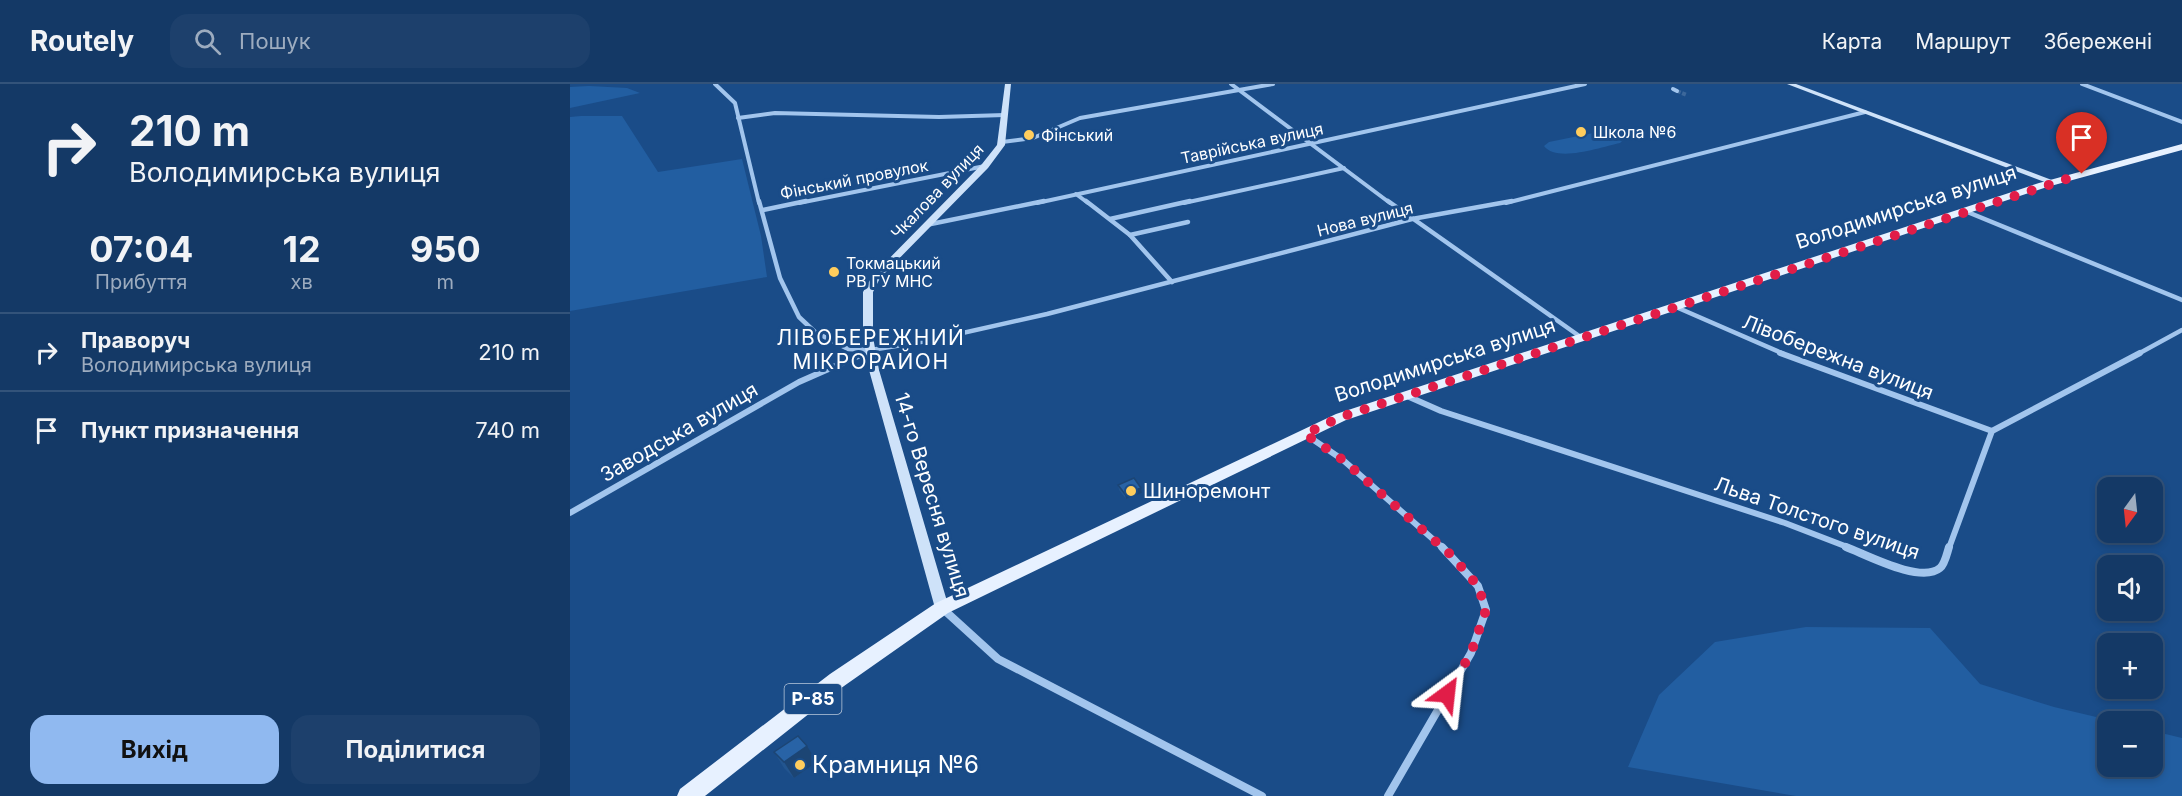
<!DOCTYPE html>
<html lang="uk">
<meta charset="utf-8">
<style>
:root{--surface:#143966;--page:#1d406c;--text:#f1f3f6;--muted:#9dacbf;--line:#33537a;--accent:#90b9f0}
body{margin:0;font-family:Inter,sans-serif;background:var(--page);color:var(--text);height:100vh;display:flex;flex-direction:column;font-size:22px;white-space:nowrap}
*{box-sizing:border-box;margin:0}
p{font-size:20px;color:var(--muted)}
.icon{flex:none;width:33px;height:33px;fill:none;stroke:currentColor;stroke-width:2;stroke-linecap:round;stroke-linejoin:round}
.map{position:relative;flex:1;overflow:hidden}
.sheet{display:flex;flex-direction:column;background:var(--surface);width:570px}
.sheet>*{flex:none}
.hud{background:#143966;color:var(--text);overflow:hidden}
.needle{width:39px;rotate:195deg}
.tools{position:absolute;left:1527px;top:393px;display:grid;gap:12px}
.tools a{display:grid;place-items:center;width:66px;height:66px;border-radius:12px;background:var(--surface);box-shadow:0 3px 9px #0003,0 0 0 2px var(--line);font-size:30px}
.pin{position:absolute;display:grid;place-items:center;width:51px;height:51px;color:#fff;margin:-62px -26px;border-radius:50% 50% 50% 0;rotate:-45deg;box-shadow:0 0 6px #0007}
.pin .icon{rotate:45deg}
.me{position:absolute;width:66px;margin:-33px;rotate:30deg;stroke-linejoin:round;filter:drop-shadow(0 0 4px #0008)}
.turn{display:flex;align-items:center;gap:21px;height:126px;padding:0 30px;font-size:27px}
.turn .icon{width:78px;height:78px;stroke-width:2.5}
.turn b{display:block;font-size:42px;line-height:51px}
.eta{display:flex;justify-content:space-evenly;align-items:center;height:102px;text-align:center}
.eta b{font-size:36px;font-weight:700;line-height:42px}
.cta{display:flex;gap:12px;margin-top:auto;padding:12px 30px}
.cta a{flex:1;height:69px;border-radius:18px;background:var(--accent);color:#111;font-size:24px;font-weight:700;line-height:69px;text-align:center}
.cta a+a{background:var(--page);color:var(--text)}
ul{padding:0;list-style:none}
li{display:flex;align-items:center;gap:18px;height:78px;padding:0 30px;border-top:2px solid var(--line)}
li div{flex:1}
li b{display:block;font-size:22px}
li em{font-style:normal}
header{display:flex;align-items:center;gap:36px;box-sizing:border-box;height:84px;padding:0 30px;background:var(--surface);border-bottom:2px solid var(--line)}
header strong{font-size:28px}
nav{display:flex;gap:33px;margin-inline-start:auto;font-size:21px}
.search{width:420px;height:54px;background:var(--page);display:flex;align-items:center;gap:15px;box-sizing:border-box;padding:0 21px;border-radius:18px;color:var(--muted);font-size:22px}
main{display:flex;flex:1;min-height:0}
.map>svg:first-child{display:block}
</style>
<header>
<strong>Routely</strong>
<div class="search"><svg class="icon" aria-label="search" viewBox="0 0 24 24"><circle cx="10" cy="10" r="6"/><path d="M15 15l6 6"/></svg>Пошук</div>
<nav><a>Карта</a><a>Маршрут</a><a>Збережені</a></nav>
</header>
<main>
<section class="sheet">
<div class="hud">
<div class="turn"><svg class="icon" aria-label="right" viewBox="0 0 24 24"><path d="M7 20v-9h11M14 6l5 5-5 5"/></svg><div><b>210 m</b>Володимирська вулиця</div></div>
</div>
<div class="eta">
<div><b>07:04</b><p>Прибуття</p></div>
<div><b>12</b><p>хв</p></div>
<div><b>950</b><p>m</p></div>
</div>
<ul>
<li><svg class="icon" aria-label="right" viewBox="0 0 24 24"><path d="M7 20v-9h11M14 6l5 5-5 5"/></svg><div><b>Праворуч</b><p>Володимирська вулиця</p></div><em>210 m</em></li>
<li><svg class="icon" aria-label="arrive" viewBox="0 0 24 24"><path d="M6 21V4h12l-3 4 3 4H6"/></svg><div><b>Пункт призначення</b></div><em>740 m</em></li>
</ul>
<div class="cta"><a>Вихід</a><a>Поділитися</a></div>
</section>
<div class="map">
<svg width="1612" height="712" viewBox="0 0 1612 712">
<rect width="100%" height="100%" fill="#1a4c88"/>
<g fill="#225ea1">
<path d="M19,2L57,4L70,9L0,24V3Z"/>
<path d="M11,32H52L88,88L172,75L191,152L197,193L0,227V33Z"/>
<path d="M1033,47L1048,49L1054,55L1050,59C1031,63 987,79 974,62L979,58Z"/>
<path d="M1236,543L1360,544L1410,600L1484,623L1543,637L1538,638V682H1582L1583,647L1612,654V712H1226L1058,683L1089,611L1145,558Z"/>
</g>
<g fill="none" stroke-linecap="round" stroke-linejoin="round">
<path stroke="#3c679a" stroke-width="4" stroke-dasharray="4 1.5" stroke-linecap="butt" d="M1107,7L1117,11"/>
<g stroke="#a2c5ed" stroke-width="4">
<path d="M145,0L165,19L189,119"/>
<path d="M661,0L820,119"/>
<path d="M1512,0L1612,38"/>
<path d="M1103,5L1107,7"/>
<path d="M168,34L205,29L369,33L435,31"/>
<path d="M432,58L463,54L510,34L703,0"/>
<path d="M506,110L518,119"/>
<path d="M229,119L415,82"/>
<path d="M467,119L1015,0"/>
<path d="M614,119L774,84"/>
<path d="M936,119L1295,28"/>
</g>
<g stroke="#a2c5ed" stroke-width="4.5">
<path d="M189,117L210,194L229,233L245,248L278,265L301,266L357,257L477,230L842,135L942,117"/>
<path d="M516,117L560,151L602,198"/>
<path d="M818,117L1012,254"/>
<path d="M193,126L236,117"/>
<path d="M1395,127L1612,216"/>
<path d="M540,135L620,117"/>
<path d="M356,141L474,117"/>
<path d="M560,151L618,138"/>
<path d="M1106,223L1214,270"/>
<path d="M292,270L297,268"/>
<path d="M1568,270L1612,246"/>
</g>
<g stroke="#a2c5ed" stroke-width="6">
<path d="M1210,269L1422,347"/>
<path d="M837,312L871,327L1215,439L1280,464"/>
<path d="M735,350L773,376L873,464"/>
<path d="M0,429L229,298L295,269"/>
<path d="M1379,464L1422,347L1570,269"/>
</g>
<g stroke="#a2c5ed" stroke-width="8">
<path d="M1276,463C1297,471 1351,500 1370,484C1375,480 1377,469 1379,463"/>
<path d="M373,525L428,575L692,712"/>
<path d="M818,712L901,569L916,526L908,502L872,463"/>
</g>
<g fill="#cee2f9" fill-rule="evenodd">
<path d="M435,0H441L435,61L418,84L310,194L303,208V253L309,286L379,524L377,528L372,529L367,528L365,524L299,286L293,253V208L303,191L412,80L427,61Z"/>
<path d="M1217,0H1226L1487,98L1480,100Z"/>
</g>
<path fill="#e7f1ff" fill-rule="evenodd" d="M1612,60V66L1477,103L776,336L378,529L274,602L135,712H107L110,705L260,590L366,519L766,330L1469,99Z"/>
</g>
<g fill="#22558f">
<path d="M548,401L572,409L556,415L549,406Z"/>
<path d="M204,668L247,678L224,694L214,684Z"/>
</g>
<g fill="#1c4574">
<path d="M571,404L572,409L556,415L555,410Z"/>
<path d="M237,662L247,678L224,694L214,678Z"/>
</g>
<g fill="#2863a6" stroke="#1c4574" stroke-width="1.5">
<path d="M564,394L571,404L555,410L548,401Z"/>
<path d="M228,652L237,662L214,678L204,668Z"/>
</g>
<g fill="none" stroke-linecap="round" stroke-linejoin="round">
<path stroke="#e11d48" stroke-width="10" stroke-dasharray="0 18" d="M877,610L901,569L916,526L908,502L881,471L773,376L735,350L771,333L1512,90"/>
</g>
<g fill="#ffcd5d" stroke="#1a4c88" stroke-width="2">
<circle cx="1011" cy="48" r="6"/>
<circle cx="459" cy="51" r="6"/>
<circle cx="264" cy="188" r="6"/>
<circle cx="561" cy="407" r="6"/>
<circle cx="230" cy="681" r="6"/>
</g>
<g text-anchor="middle" stroke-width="6" stroke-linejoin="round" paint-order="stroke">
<g font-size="16" fill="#fff" stroke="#1a4c88" text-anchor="start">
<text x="1023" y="54">Школа №6</text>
<text x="471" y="57">Фінський</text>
<text x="276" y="185">Токмацький<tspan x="276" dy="18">РВ ГУ МНС</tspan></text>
</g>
<g font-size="16" fill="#fff" stroke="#1a4c88">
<text transform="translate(682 59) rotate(-12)" y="6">Таврійська вулиця</text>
<text transform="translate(284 95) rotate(-11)" y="6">Фінський провулок</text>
<text transform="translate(367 107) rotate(-46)" y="6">Чкалова вулиця</text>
<text transform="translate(795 135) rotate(-14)" y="6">Нова вулиця</text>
</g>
<rect fill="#1a4c88" stroke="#bac9db" stroke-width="1.5" x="214.5" y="600" width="57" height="30" rx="4.5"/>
<g font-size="18" font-weight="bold" fill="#fff">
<text x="243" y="621">Р-85</text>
</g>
<g font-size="20" fill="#fff" stroke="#1a4c88">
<text transform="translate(1336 123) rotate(-18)" y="7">Володимирська вулиця</text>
<text transform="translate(1268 273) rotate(21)" y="7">Лівобережна вулиця</text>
<text transform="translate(875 276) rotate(-18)" y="7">Володимирська вулиця</text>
<text transform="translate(109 348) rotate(-30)" y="7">Заводська вулиця</text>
<text transform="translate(362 411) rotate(73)" y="7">14-го Вересня вулиця</text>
<text transform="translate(1247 434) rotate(19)" y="7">Льва Толстого вулиця</text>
</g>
<g font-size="20" fill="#fff" stroke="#1a4c88" text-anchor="start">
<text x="573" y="414">Шиноремонт</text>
</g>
<g font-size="21" letter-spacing="1.5" fill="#fff" stroke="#1a4c88">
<text x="301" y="261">ЛІВОБЕРЕЖНИЙ<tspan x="301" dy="24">МІКРОРАЙОН</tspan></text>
</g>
<g font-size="24" fill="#fff" stroke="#1a4c88" text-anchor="start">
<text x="242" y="689">Крамниця №6</text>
</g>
</g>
</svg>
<div class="tools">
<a><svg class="needle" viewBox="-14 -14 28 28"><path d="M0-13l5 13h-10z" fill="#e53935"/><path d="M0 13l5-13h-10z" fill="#9dacbf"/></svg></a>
<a><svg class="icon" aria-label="sound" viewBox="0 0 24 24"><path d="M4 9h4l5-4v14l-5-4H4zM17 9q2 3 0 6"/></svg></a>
<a>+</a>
<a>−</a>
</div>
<div class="pin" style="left:1512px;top:90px;background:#d93025"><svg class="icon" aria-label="arrive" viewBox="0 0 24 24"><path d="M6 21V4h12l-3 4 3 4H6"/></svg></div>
<svg class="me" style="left:877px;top:610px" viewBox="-20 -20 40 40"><path d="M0-17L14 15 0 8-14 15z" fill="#e11d48" stroke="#fff" stroke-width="4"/></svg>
</div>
</main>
